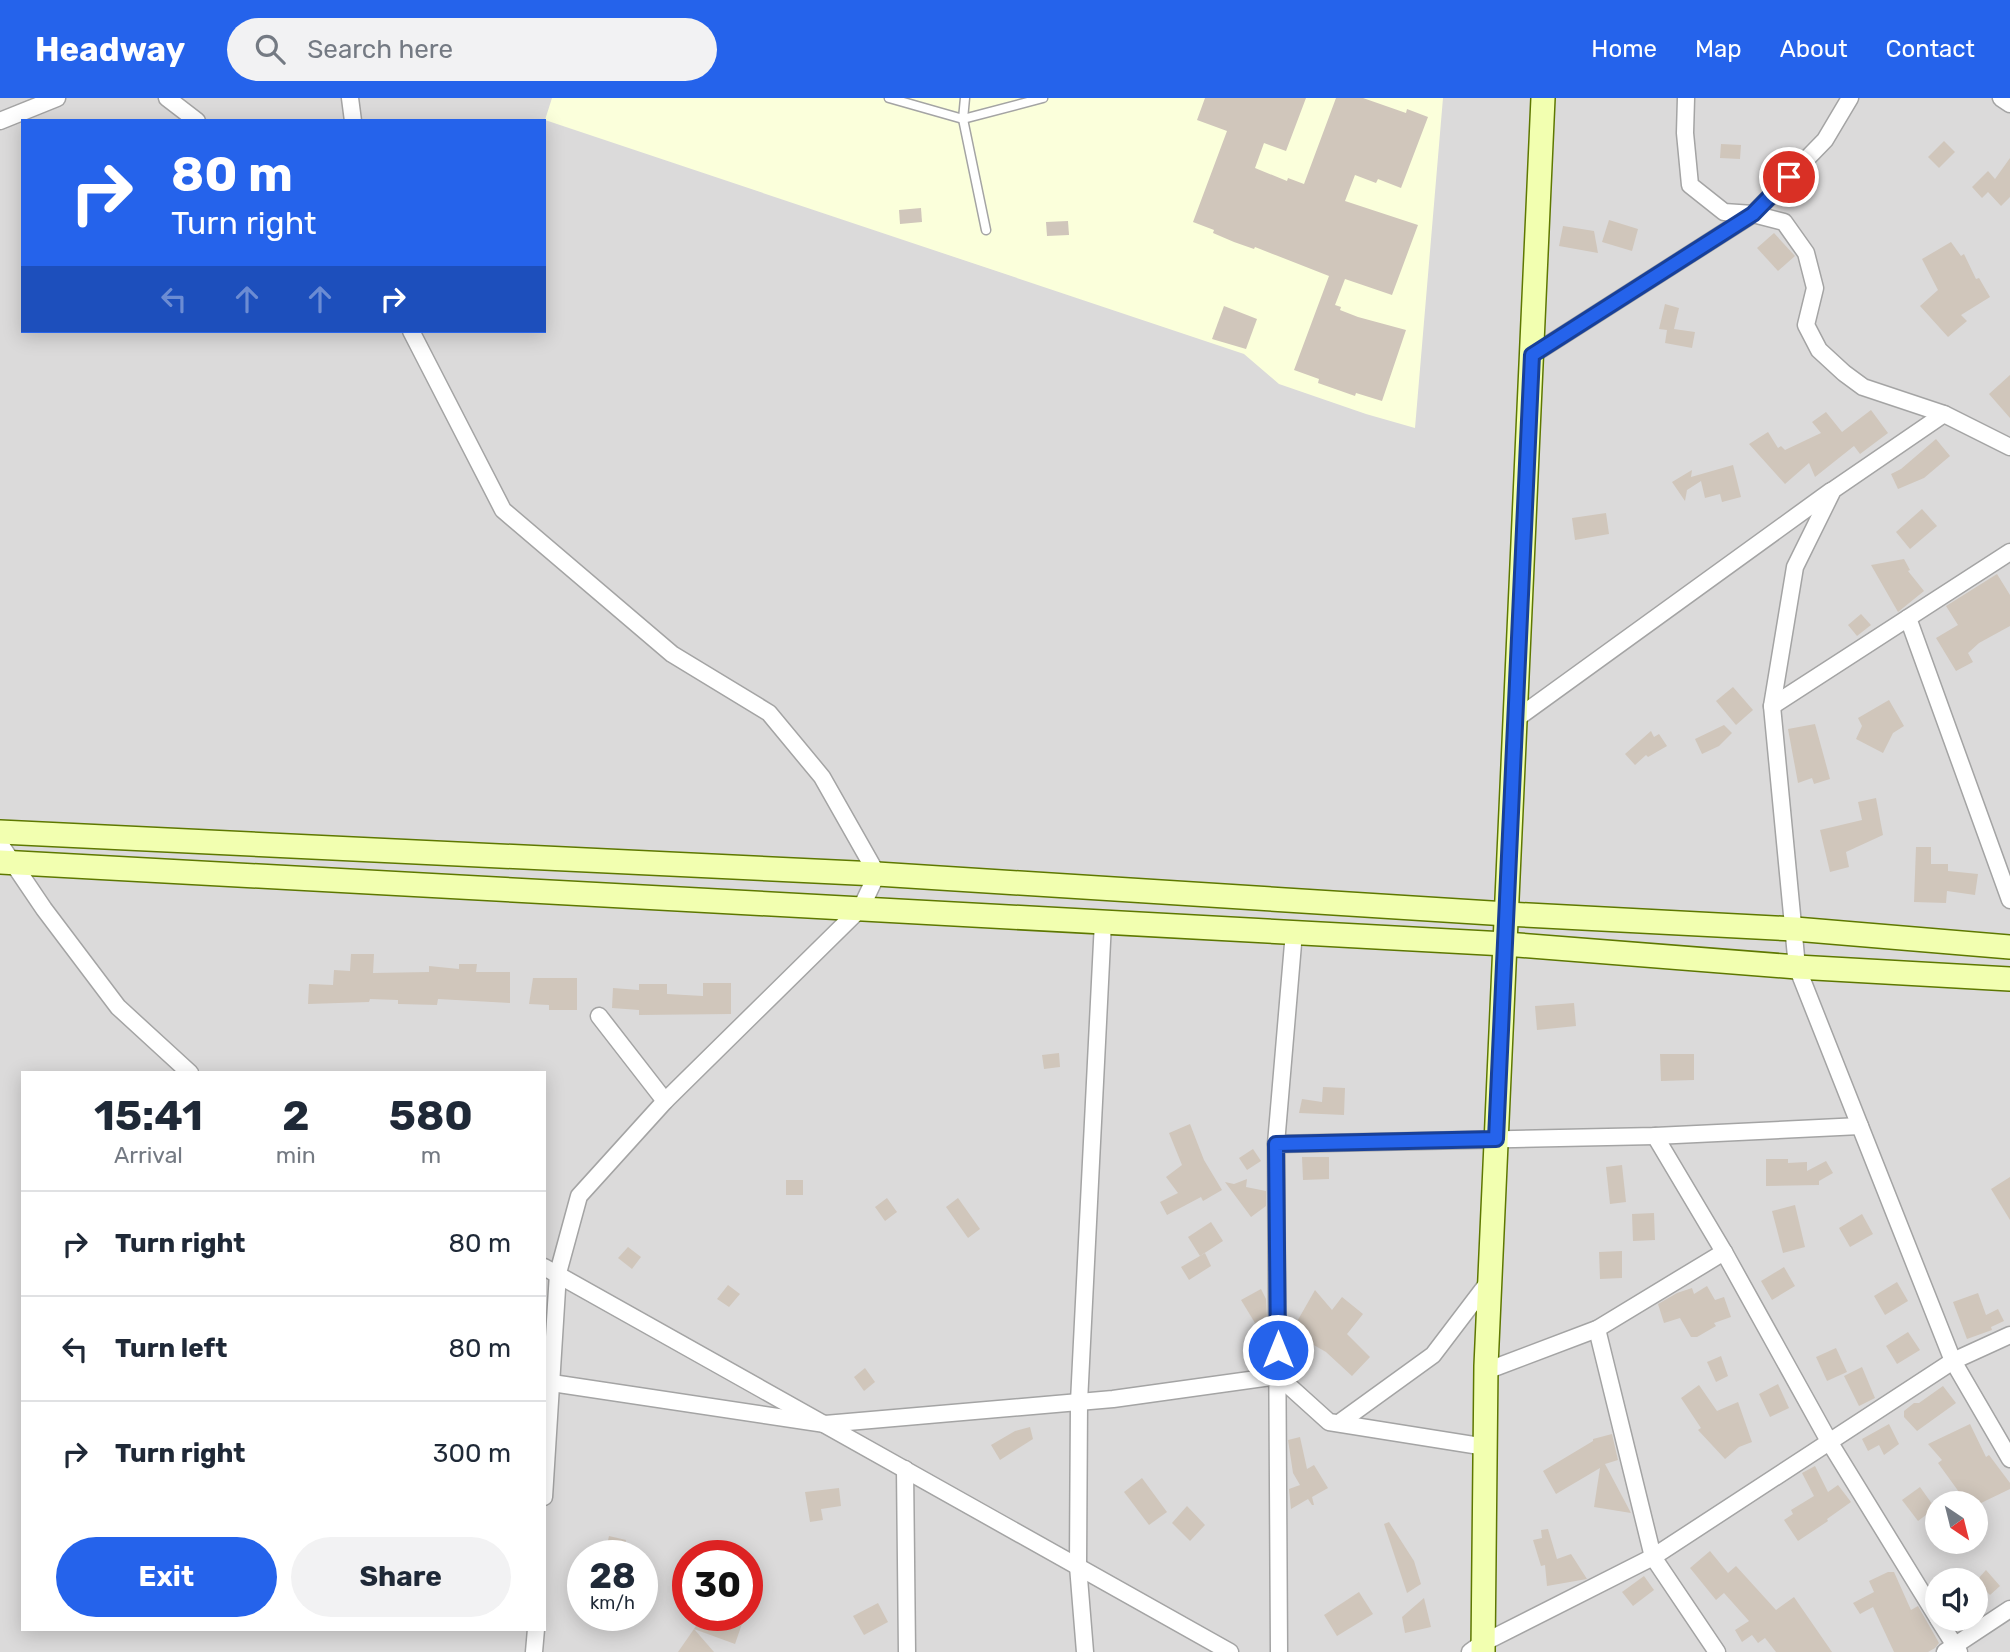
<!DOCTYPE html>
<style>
:root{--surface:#fff;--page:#f2f2f3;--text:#1f2937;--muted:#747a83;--line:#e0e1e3;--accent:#2563eb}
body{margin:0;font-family:Rubik,sans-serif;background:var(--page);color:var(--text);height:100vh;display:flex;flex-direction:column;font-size:26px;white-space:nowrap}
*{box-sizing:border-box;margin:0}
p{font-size:23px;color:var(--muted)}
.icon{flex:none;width:38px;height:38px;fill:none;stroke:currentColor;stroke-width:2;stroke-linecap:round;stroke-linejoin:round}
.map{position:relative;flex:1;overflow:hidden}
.panel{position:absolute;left:21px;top:973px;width:525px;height:560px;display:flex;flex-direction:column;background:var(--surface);border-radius:0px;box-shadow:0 4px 18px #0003}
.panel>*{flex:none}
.banner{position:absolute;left:21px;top:21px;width:525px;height:214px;border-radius:0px;box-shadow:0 4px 18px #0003;background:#2563eb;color:#fff;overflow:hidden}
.needle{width:46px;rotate:145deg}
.fabs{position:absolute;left:1925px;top:1393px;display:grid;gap:14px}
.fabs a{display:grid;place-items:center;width:63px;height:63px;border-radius:50%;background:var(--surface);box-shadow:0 4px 18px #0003;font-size:35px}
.speed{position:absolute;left:567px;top:1442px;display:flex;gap:14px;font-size:35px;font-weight:700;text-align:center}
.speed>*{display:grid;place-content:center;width:91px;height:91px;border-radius:50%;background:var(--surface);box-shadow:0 4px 18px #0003;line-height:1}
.speed small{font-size:18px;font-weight:400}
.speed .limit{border:10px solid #d22;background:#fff;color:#111}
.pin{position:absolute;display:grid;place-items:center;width:60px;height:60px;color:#fff;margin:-30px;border:4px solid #fff;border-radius:50%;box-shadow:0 2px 7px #0007}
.me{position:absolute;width:77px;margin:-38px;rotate:0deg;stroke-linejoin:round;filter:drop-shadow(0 0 5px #0008)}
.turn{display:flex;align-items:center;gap:24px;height:147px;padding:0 35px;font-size:32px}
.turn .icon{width:91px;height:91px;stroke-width:2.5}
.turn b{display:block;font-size:49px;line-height:60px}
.lanes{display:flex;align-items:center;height:66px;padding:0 35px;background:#0003;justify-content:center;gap:35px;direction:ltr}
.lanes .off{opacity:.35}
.eta{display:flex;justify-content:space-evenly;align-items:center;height:119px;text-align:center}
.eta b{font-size:42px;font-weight:700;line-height:49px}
.primary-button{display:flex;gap:14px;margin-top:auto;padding:14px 35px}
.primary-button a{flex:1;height:80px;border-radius:42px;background:var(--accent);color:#fff;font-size:28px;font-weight:700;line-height:80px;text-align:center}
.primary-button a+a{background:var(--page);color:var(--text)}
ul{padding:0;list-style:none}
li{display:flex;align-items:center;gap:21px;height:105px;padding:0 35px;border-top:2px solid var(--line)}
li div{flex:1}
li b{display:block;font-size:26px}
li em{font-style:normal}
header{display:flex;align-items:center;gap:42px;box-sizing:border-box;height:98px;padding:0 35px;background:var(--accent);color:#fff}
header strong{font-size:33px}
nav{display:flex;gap:38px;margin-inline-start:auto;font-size:24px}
.search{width:490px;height:63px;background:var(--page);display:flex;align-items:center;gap:18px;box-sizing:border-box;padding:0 24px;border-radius:38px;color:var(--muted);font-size:26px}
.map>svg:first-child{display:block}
</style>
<header>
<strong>Headway</strong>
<div class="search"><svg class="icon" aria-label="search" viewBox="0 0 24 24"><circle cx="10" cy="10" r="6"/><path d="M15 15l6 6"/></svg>Search here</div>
<nav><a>Home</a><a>Map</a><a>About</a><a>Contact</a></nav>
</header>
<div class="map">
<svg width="2010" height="1554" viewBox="0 0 2010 1554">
<rect width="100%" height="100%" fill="#efece2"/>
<path fill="#dbdada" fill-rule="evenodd" d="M0,0H2010V1554H0ZM23,23H544V233H23ZM23,975H544V1531H23ZM1937,1405H1976V1444H1937ZM583,1458H642V1517H583ZM688,1458H747V1517H688ZM1937,1482H1976V1521H1937Z"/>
<path fill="#fbffdb" d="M552,0H1443L1415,330L1366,316L1279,286L1244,256L545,22Z"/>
<g fill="#d0c6bb">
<path d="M1205,0H1306L1286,53L1264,45L1255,70L1287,83L1288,80L1304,86L1336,0H1363L1406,15L1407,11L1428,19L1401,90L1378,81L1376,85L1355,77L1345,103L1418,127L1392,197L1345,181L1335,207L1341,209L1340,212L1358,219L1406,232L1382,303L1356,295L1355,298L1338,292L1318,285L1319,281L1294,272L1329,178L1255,149L1254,151L1234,144L1213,135L1214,132L1193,124L1227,33L1197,22Z"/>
<path d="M1944,43L1955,54L1939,70L1928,59Z"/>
<path d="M1721,46L1741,47L1740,61L1720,60Z"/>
<path d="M2010,60V99L2001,108L1988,94L1982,100L1972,89L1988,73L1995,81Z"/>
<path d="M921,110L922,124L900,126L899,112Z"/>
<path d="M1609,122L1638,131L1632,153L1602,144Z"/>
<path d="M1068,123L1069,137L1047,138L1046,124Z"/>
<path d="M1563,128L1594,133L1598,155L1559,148Z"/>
<path d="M1774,135L1795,158L1778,173L1757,150Z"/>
<path d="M1951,144L1961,158L1964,156L1976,181L1979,180L1990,199L1961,217L1967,223L1948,239L1920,208L1938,192L1922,161Z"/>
<path d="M1665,206L1679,210L1674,231L1695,234L1692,250L1665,245L1667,232L1659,231Z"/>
<path d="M1224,208L1257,221L1246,251L1212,241Z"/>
<path d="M2010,277V320L1989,296Z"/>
<path d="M1871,312L1888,335L1860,356L1854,348L1815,379L1809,365L1785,386L1749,346L1768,334L1778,350L1781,348L1785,352L1821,335L1812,324L1826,314L1842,334Z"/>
<path d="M1936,341L1950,358L1924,380L1898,391L1891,376L1901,371Z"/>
<path d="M1733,367L1741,399L1722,404L1720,396L1705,400L1701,383L1687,392L1685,403L1672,384L1692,372L1691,379Z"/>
<path d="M1922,411L1937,428L1910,451L1896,434Z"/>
<path d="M1606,415L1609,436L1575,442L1572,420Z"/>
<path d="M1904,461L1910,472L1908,473L1924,493L1898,514L1871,467Z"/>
<path d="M1997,476L2010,497V528L1979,545L1968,555L1973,564L1956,573L1936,540L1958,527L1946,508Z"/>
<path d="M1861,516L1871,527L1857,538L1848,527Z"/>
<path d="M1733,589L1753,612L1736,627L1716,603Z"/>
<path d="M1889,602L1904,628L1893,635L1883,655L1856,641L1862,628L1858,620Z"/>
<path d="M1815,626L1830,681L1814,686L1812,680L1798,685L1788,631Z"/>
<path d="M1724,627L1732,635L1719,648L1702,656L1695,641Z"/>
<path d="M1651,633L1654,639L1659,636L1667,648L1648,659L1646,657L1635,667L1625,656Z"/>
<path d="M1876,700L1883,737L1846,754L1849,769L1830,774L1820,732L1862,722L1858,704Z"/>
<path d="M1916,749H1931V766H1948V773L1978,776L1975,797L1947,793L1946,805L1914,804Z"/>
<path d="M351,856H374L373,875L429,874V868L459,871V866H477L476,874H510V905L438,901L437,907L398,906V902L370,901L369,904L308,906L309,886L333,887L334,872L350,873Z"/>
<path d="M533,880H577V912H549V907L529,906Z"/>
<path d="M703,885H731V916L639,917V912L612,910L613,890L639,892V886H667V896L703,898Z"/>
<path d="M1574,905L1576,928L1537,932L1535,908Z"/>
<path d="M1059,955L1060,969L1044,971L1042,957Z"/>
<path d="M1660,956H1694V982L1661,983Z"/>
<path d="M1323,989L1345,990L1344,1017L1299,1015L1302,1001L1322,1004Z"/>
<path d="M1190,1026L1204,1062L1222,1092L1203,1103L1201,1099L1167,1117L1160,1104L1178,1095L1166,1079L1182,1067L1169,1035Z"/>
<path d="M1253,1051L1261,1063L1247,1072L1239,1060Z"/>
<path d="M1302,1059H1329V1081L1303,1082Z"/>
<path d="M1766,1061H1788V1065L1807,1064V1073L1826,1063L1833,1075L1819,1083V1087L1766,1088Z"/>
<path d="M1622,1067L1626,1104L1610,1106L1606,1069Z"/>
<path d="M2010,1079V1122L1991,1091Z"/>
<path d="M1247,1081L1246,1089L1266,1093V1108L1251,1119L1225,1084L1234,1086Z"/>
<rect x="786" y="1082" width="17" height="15"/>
<path d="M887,1100L897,1114L885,1123L875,1109Z"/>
<path d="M958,1100L980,1131L968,1140L946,1109Z"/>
<path d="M1795,1107L1805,1149L1783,1155L1772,1113Z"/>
<path d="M1654,1115L1655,1142L1633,1143L1632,1116Z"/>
<path d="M1862,1116L1873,1136L1850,1149L1839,1130Z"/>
<path d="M1211,1124L1223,1143L1200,1158L1188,1139Z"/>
<path d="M628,1149L641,1159L632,1171L618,1160Z"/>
<path d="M1622,1153V1180L1600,1181L1599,1154Z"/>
<path d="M1205,1155L1211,1168L1189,1182L1181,1169Z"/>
<path d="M1784,1169L1795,1188L1772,1202L1761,1183Z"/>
<path d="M1897,1184L1908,1203L1885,1217L1874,1198Z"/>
<path d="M728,1187L740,1196L729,1209L717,1201Z"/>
<path d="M1707,1188L1715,1202L1724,1199L1731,1219L1714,1225L1716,1228L1697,1239H1691L1680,1220L1664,1225L1658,1206L1677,1195L1692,1190L1694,1196Z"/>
<path d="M1261,1191L1266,1201L1267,1218L1255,1225L1241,1202Z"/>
<path d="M1315,1192L1332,1212L1342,1199L1363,1216L1347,1236L1370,1259L1352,1278L1326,1254L1291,1234Z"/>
<path d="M1978,1195L1986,1217L1998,1211L2004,1223L1991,1229L1992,1232L1967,1241L1953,1204Z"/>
<path d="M1908,1234L1920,1252L1897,1266L1886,1248Z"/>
<path d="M1836,1250L1847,1274L1827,1283L1816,1259Z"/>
<path d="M1721,1258L1728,1278L1716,1284L1707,1264Z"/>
<path d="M1862,1269L1875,1300L1859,1308L1844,1278Z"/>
<path d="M865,1270L875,1284L864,1293L854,1279Z"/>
<path d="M1778,1286L1789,1310L1770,1319L1759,1296Z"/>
<path d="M1699,1287L1717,1313L1738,1304L1752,1344L1739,1349L1725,1361L1698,1332L1701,1330L1681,1300Z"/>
<path d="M1943,1288L1956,1305L1917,1333L1904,1319V1313L1914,1305H1919Z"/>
<path d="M1889,1326L1899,1346L1884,1357L1879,1347L1868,1353L1862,1341Z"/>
<path d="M1970,1326L1986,1359L1989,1357L2010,1385V1391L1981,1405H1947L1959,1394L1938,1365L1942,1362L1928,1346Z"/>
<path d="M1030,1329L1033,1341L1000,1362L991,1347L1015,1333Z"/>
<path d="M1612,1336L1618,1362L1605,1366L1631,1415L1594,1409L1600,1370L1556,1396L1543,1373L1593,1343V1341Z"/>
<path d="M1300,1339L1307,1371L1314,1367L1328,1390L1312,1399L1314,1407H1312L1308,1401L1291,1411L1289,1391L1300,1387L1293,1375L1288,1342Z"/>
<path d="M1815,1368L1828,1394L1838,1387L1851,1404L1827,1421L1828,1423L1798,1443L1784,1422L1793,1416L1791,1412L1814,1398L1802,1375Z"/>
<path d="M1142,1380L1167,1414L1149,1427L1124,1394Z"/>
<path d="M1920,1389L1935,1410L1918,1423L1902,1402Z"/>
<path d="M839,1390L841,1408L821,1411L823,1422L810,1424L805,1394Z"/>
<path d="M1187,1408L1205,1427L1190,1443L1172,1425Z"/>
<path d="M1389,1424L1414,1463L1421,1486L1407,1495L1384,1426Z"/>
<path d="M1548,1431L1557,1461L1571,1456L1587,1481L1547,1488L1545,1467L1541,1468L1533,1442L1542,1440L1541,1432Z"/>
<path d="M609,1438L626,1442L623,1456L606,1451Z"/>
<path d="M1710,1453L1728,1475L1736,1468L1776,1512L1794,1499L1832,1554H1776L1765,1540L1758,1545L1752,1537L1742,1544L1735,1532L1749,1523L1724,1495L1716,1502L1690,1470Z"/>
<path d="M1986,1472L2000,1488L1990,1497L1976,1483Z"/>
<path d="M1888,1474H1894L1911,1512L1918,1508L1939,1545L1935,1550L1928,1554H1894L1873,1509L1860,1516L1853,1505L1874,1494L1869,1483Z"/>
<path d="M1644,1478L1654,1492L1633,1508L1622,1494Z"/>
<path d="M1359,1494L1373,1516L1337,1538L1324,1517Z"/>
<path d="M1424,1500L1431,1529L1405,1535L1402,1519Z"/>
<path d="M878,1505L888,1524L864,1537L853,1518Z"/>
<path d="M703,1517H745L735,1546L694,1531Z"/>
<path d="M694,1531L714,1554H678Z"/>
</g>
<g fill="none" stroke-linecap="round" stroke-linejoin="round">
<defs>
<g id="lane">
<path d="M889,0L963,21L1043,0"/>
<path d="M965,0L963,21L986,132"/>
</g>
<g id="street">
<path d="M167,0L197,23"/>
<path d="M350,0L353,23"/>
<path d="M1686,0L1685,35L1690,87L1724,114L1753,116L1784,124L1806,155L1815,190L1806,227L1819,252L1844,275L1863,289L1944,316L2010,349"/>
<path d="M2001,0L2010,6"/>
<path d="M0,23L57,0"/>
<path d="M411,233L503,412L672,556L769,615L822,679L877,776L861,810L665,1003L579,1098L558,1175L544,1399"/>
<path d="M1532,257L1753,116L1825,42L1850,0"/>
<path d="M1944,316L1833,392L1795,469L1772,608L1797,869L1953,1263L2010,1361"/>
<path d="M1908,520L2010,802"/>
<path d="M1772,608L2010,454"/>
<path d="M1516,621L1831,393"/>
<path d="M0,746L44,811L118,909L190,975"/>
<path d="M599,918L665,1003"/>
<path d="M1655,1038L1724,1154L1830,1345L1937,1519"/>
<path d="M1276,1046L1294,834"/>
<path d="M544,1169L1230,1554"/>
<path d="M1597,1231L1653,1459L1717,1554"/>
<path d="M1486,1273L1597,1231L1724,1154"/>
<path d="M544,1282L552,1285L825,1326L1113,1301L1278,1278L1329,1324L1486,1349"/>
<path d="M1339,1325L1433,1257L1490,1182"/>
<path d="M905,1371L907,1554"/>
<path d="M1938,1521L1959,1554"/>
<path d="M534,1554L536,1531"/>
<path d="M1085,1554L1078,1468L1079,1304L1103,824"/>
<path d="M1279,1554L1276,1046L1655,1038L1860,1028"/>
<path d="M1470,1554L1481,1546L1653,1459L1953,1263L2010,1237"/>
<path d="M1945,1554L2010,1511"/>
</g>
<g id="secondary">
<path d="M0,734L877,776L1507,816L1795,831L2010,849"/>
<path d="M0,764L1505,846L1797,869L2010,881"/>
<path d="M1483,1554L1486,1268L1543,0"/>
</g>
</defs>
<use href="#lane" stroke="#a4a4a4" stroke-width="11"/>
<use href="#street" stroke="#a4a4a4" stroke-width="19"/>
<use href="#secondary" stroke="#5e7800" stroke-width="26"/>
<use href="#lane" stroke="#fff" stroke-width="8"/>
<use href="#street" stroke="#fff" stroke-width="16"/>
<use href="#secondary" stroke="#f2ffb0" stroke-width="23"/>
</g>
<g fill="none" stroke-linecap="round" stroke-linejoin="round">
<defs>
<path id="route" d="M1278,1252L1276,1046L1496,1041L1532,257L1753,116L1789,79"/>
</defs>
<use href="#route" stroke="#184099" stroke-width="18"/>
<use href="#route" stroke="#2563eb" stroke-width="12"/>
</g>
</svg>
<div class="fabs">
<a><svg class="needle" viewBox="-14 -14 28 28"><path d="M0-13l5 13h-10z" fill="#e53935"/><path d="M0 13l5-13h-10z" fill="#747a83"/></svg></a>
<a><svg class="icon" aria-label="sound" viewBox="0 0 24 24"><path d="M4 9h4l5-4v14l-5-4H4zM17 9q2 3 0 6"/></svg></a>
</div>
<div class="speed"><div>28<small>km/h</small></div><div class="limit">30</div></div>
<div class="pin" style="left:1789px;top:79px;background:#d93025"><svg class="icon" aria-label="arrive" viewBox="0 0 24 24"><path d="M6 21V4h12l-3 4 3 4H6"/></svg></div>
<svg class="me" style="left:1278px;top:1252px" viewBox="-20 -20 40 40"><circle r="17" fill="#2563eb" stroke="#fff" stroke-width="3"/><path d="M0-11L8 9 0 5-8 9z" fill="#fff"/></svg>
<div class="banner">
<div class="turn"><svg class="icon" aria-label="right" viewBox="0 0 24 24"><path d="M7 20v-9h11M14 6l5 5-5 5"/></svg><div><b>80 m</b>Turn right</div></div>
<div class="lanes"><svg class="icon off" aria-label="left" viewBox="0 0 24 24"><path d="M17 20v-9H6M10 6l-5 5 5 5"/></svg><svg class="icon off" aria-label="ahead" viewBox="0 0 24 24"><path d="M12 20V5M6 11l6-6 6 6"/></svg><svg class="icon off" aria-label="ahead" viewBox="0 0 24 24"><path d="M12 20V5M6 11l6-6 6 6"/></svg><svg class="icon" aria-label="right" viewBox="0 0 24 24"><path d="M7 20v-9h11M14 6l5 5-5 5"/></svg></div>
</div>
<section class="panel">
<div class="eta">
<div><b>15:41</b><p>Arrival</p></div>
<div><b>2</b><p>min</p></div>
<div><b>580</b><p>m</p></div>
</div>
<ul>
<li><svg class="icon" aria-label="right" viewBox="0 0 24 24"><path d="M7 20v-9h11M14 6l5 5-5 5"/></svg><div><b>Turn right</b></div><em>80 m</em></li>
<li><svg class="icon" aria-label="left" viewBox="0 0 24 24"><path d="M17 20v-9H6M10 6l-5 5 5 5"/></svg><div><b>Turn left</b></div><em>80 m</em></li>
<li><svg class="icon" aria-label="right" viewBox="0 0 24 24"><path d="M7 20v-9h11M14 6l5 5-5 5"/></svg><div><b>Turn right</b></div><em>300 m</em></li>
</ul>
<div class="primary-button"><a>Exit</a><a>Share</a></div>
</section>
</div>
